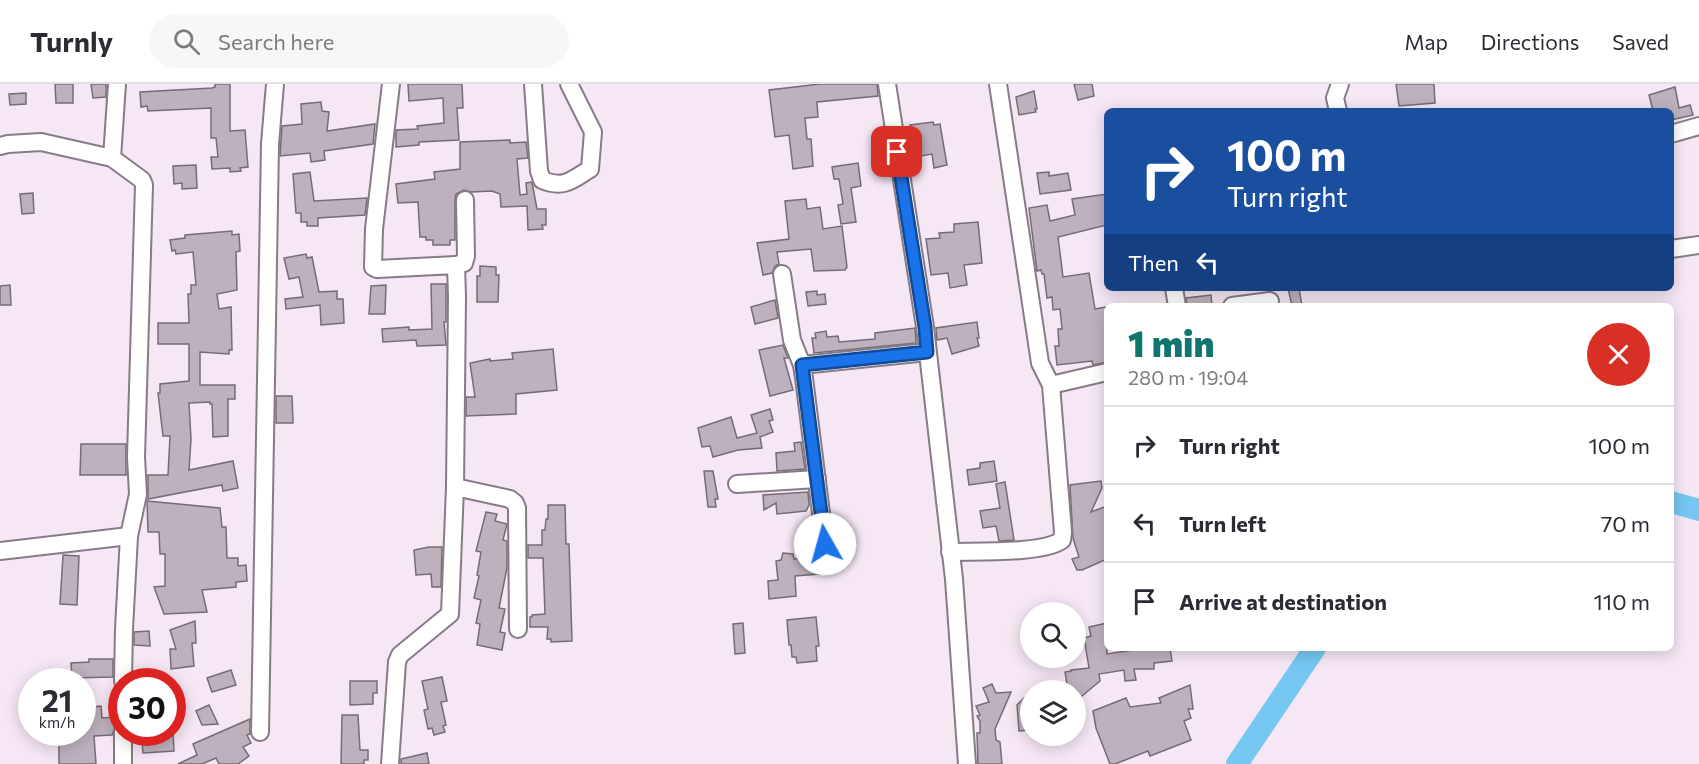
<!DOCTYPE html>
<meta charset="utf-8">
<style>
:root{--surface:#fff;--page:#f7f7f7;--text:#2b2b33;--muted:#7c7c81;--line:#e1e1e2;--accent:#0f766e}
body{margin:0;font-family:Commissioner,sans-serif;background:var(--page);color:var(--text);height:100vh;display:flex;flex-direction:column;font-size:22px;white-space:nowrap}
*{box-sizing:border-box;margin:0}
p{font-size:20px;color:var(--muted)}
.icon{flex:none;width:33px;height:33px;fill:none;stroke:currentColor;stroke-width:2;stroke-linecap:round;stroke-linejoin:round}
.map{position:relative;flex:1;overflow:hidden}
.side{position:absolute;left:1104px;top:219px;width:570px;height:348px;display:flex;flex-direction:column;background:var(--surface);border-radius:9px;box-shadow:0 3px 15px #0003}
.side>*{flex:none}
.banner{position:absolute;left:1104px;top:24px;width:570px;height:183px;border-radius:9px;box-shadow:0 3px 15px #0003;background:#1a4fa0;color:#fff;overflow:hidden}
.controls{position:absolute;left:1020px;top:518px;display:grid;gap:12px}
.controls a{display:grid;place-items:center;width:66px;height:66px;border-radius:50%;background:var(--surface);box-shadow:0 3px 15px #0003;font-size:30px}
.speed{position:absolute;left:18px;top:584px;display:flex;gap:12px;font-size:30px;font-weight:700;text-align:center}
.speed>*{display:grid;place-content:center;width:78px;height:78px;border-radius:50%;background:var(--surface);box-shadow:0 3px 15px #0003;line-height:1}
.speed small{font-size:15px;font-weight:400}
.speed .limit{border:9px solid #d22;background:#fff;color:#111}
.pin{position:absolute;display:grid;place-items:center;width:51px;height:51px;color:#fff;margin:-26px;border-radius:12px;box-shadow:0 3px 9px #0006}
.me{position:absolute;width:66px;margin:-33px;rotate:353deg;stroke-linejoin:round;filter:drop-shadow(0 0 4px #0008)}
.turn{display:flex;align-items:center;gap:21px;height:126px;padding:0 24px;font-size:27px}
.turn .icon{width:78px;height:78px;stroke-width:2.5}
.turn b{display:block;font-size:42px;line-height:51px}
.then{display:flex;align-items:center;height:57px;padding:0 24px;background:#0003;gap:12px;font-size:22px}
.round{display:grid;place-items:center;flex:none;width:63px;height:63px;border-radius:32px;background:var(--page)}
.head{display:flex;align-items:center;justify-content:space-between;height:102px;padding:0 24px}
h1{font-size:36px;font-weight:800;line-height:45px;color:var(--accent)}
ul{padding:0;list-style:none}
li{display:flex;align-items:center;gap:18px;height:78px;padding:0 24px;border-top:2px solid var(--line)}
li div{flex:1}
li b{display:block;font-size:22px}
li em{font-style:normal}
header{display:flex;align-items:center;gap:36px;box-sizing:border-box;height:84px;padding:0 30px;background:var(--surface);border-bottom:2px solid var(--line)}
header strong{font-size:28px}
nav{display:flex;gap:33px;margin-inline-start:auto;font-size:21px}
.search{width:420px;height:54px;background:var(--page);display:flex;align-items:center;gap:15px;box-sizing:border-box;padding:0 21px;border-radius:33px;color:var(--muted);font-size:22px}
.map>svg:first-child{display:block}
</style>
<header>
<strong>Turnly</strong>
<div class="search"><svg class="icon" aria-label="search" viewBox="0 0 24 24"><circle cx="10" cy="10" r="6"/><path d="M15 15l6 6"/></svg>Search here</div>
<nav><a>Map</a><a>Directions</a><a>Saved</a></nav>
</header>
<div class="map">
<svg width="1699" height="680" viewBox="0 0 1699 680">
<rect width="100%" height="100%" fill="#f5e7f4"/>
<g fill="none" stroke-linecap="round" stroke-linejoin="round">
<g stroke="#75c7f2" stroke-width="22">
<path d="M1671,418L1699,426"/>
<path d="M1237,680L1315,564"/>
</g>
</g>
<g fill="#beb1be" stroke="#776b77" stroke-width="1.5">
<path d="M55,0H73V19H56Z"/>
<path d="M91,0H106V13L93,14Z"/>
<path d="M215,0H230V47L245,46L248,83L240,84L241,87L230,88V84L212,85L211,73H218L216,54H211V24L148,27L147,22L141,23L140,8L212,4L215,3Z"/>
<path d="M408,0H462L463,24H457L459,56L419,58V61L396,63V46L418,45L417,42L444,39L443,14L409,17Z"/>
<path d="M820,0H877L878,12L817,18L818,33L805,34L807,55H811L813,82L793,85L789,51L775,53L769,6Z"/>
<path d="M1074,0H1092L1094,12L1078,16Z"/>
<path d="M1396,0H1434L1435,19L1399,22Z"/>
<path d="M1675,3L1679,24L1690,21L1693,31L1671,36V27H1653L1649,11Z"/>
<path d="M1034,7L1037,25H1035L1036,28L1019,31L1016,13Z"/>
<path d="M26,9V20L10,21L9,10Z"/>
<path d="M321,18L322,27L329,28L327,47L375,40L373,60L324,67L325,76L311,78L310,69L280,72L282,42L302,40L301,20Z"/>
<path d="M933,38L934,41L940,40L947,81L934,84L932,70L915,73L910,41Z"/>
<path d="M510,56V59L526,58L528,74L517,75L520,111L527,110L526,99L532,98L537,125H546V141H542L543,145L528,146L527,122L501,123L500,110L492,107L471,108L464,106L456,110L455,116V156H450V161H433V156H426V153H420L418,118L398,119L396,100L435,95L434,88L460,85V58Z"/>
<path d="M858,79L861,102L851,104L856,138L841,140L838,121L843,120L839,95H834L832,83Z"/>
<path d="M196,81L197,104L182,105V99L174,100L173,82Z"/>
<path d="M310,88L314,117L367,114L365,131L318,134V142H307V138H301V129H296L293,90Z"/>
<path d="M1049,88V92L1068,89L1071,106L1040,110L1037,89Z"/>
<path d="M33,109L34,129L22,130L20,110Z"/>
<path d="M1107,110V141L1058,153L1063,193L1089,189L1095,225L1107,223V278L1093,281L1092,277L1057,281L1055,262H1059L1058,245H1062L1060,225L1053,226L1052,213L1047,214L1044,190H1042L1041,186L1037,187L1029,124L1047,121L1050,137L1075,131L1072,115Z"/>
<path d="M806,115L807,125L820,123L823,145L842,142L847,183L845,186L814,187L811,165L777,168L779,180L775,182L772,189L763,191L757,159L789,155L785,117Z"/>
<path d="M978,138L982,179L964,181L967,201L950,204L948,189L931,191L926,155L940,154L939,149L954,148V140Z"/>
<path d="M232,147V151L239,150L240,167L236,168L237,206L217,210L219,225L231,223L232,266H229V270L200,268V301H235V315H228V352L213,353L212,320H210V318L189,319L191,355L189,386L233,377L238,404L223,407L222,401L148,415V391H168L170,352H163L158,309H160V300L189,297V260H158V239H189L188,210H191V201H196L193,168L176,170L175,166L172,167L170,156L185,154V151Z"/>
<path d="M306,170L307,174L312,173L319,208L337,207V215H343L344,239L321,241L320,221L286,225L285,215L303,213L299,193L289,195L284,174Z"/>
<path d="M480,182L496,183V191H499L498,218H477V192H480Z"/>
<path d="M431,200H446V238H444L446,261L417,262L416,256L383,258L382,245L409,243V246L432,245Z"/>
<path d="M10,201L11,221H0V202Z"/>
<path d="M386,201L385,230H369L371,202Z"/>
<path d="M1288,204H1299L1302,222H1292Z"/>
<path d="M817,207V211L825,210L826,220L808,222L806,208Z"/>
<path d="M1211,211L1212,222H1187L1186,214Z"/>
<path d="M775,216L778,234L755,240L751,223Z"/>
<path d="M977,238L979,254H977L979,262L952,270L947,254L937,256L936,244Z"/>
<path d="M915,244L916,259L814,269L812,254H816L815,249L826,247L827,253L838,252L839,258L875,255V249Z"/>
<path d="M783,261L788,274H784L793,306L770,312L759,266Z"/>
<path d="M553,265L557,306L516,310V330L466,332V313H475L470,279L490,275V277L513,275L512,269Z"/>
<path d="M276,312H292L293,339H276Z"/>
<path d="M770,325L773,336L769,337L773,348L760,353L762,364L738,366L713,373L710,362L702,363L698,344L731,333L737,354L757,349L751,331Z"/>
<path d="M801,358L805,385L777,387L776,369L795,367L794,359Z"/>
<path d="M81,360H126V391H80Z"/>
<path d="M994,377L997,397L969,401L967,386L980,384V379Z"/>
<path d="M704,387H713L718,415H715L716,423H708Z"/>
<path d="M1101,397L1102,404L1091,428L1107,422V475L1082,486H1077L1072,475L1079,473L1073,454L1070,401Z"/>
<path d="M1005,398L1014,456L999,457L996,442L983,444L980,427L1000,424L996,400Z"/>
<path d="M808,408L809,421L806,427L777,430L776,419L764,426L763,411Z"/>
<path d="M147,417L220,424L222,443H226L227,474H238V482L246,481L247,497L236,498V503L202,506L207,528L164,530L154,503L165,502V470H160L159,448H148Z"/>
<path d="M548,421H565L566,460H569L572,557L551,558V555H547L548,543H530V533H532V531L545,530L543,474H528V461H542V446H545L546,435H548Z"/>
<path d="M486,428L497,430L495,437L507,440L503,456L507,457V484L499,524L505,525L500,548L505,549L502,566L477,561L480,540L476,539L481,516L474,514L479,492L477,491L481,468L476,467Z"/>
<path d="M429,463H442L441,503H432L431,490L416,491L414,466Z"/>
<path d="M783,469L793,470L794,475L817,474L819,490L795,492L796,512L769,515L768,497L778,496L776,477L781,476Z"/>
<path d="M63,471L79,472L77,521L60,520Z"/>
<path d="M816,533L819,562H816L817,577L797,579L796,573H792L791,561H789L787,536Z"/>
<path d="M195,537L196,559H192L194,582L171,585L170,565H176L170,546Z"/>
<path d="M743,539L745,569L735,570L733,540Z"/>
<path d="M1107,539V570L1134,566L1133,564H1170L1172,577L1154,579V585H1134L1136,596L1125,597L1124,586L1099,590L1100,597L1076,617V606H1068L1065,588L1071,587V586L1089,584L1084,554L1091,552L1089,543Z"/>
<path d="M149,547L150,562L134,561V548Z"/>
<path d="M89,575H113V593L72,594L71,579L89,578Z"/>
<path d="M231,586L236,601L212,608L207,594Z"/>
<path d="M442,593L447,617L441,618L446,641L443,642L445,648L434,651L432,644L428,645L424,626L428,625L422,597Z"/>
<path d="M350,597H377V609H373V620L350,621Z"/>
<path d="M992,600L996,609L1011,608L995,645L996,656L1000,658L1002,680H978L977,649H980V637L977,632L980,631L976,622L989,618L983,604Z"/>
<path d="M1190,601L1193,625H1188L1191,634L1184,637L1191,656L1150,672L1148,667L1115,680H1110L1096,644L1093,627L1126,614L1130,623L1161,619L1159,614Z"/>
<path d="M1030,608V646L1019,647L1017,621Z"/>
<path d="M209,621L218,640L202,641L196,627Z"/>
<path d="M101,622L102,634L115,633L116,641L112,651L94,652L96,680H59V657H61V648H82V624Z"/>
<path d="M342,631H358L360,666H368V676H364V680H341Z"/>
<path d="M250,635V650L247,651L251,659L243,663L249,672L238,680H219L216,674L202,680H178L197,671L193,660Z"/>
<path d="M141,648H173L174,667L143,669Z"/>
<path d="M427,669L429,680H401V675Z"/>
</g>
<g fill="none" stroke-linecap="round" stroke-linejoin="round">
<defs>
<g id="minor">
<path d="M533,0L539,87L542,96C564,105 572,96 590,85L593,48L569,0"/>
<path d="M887,0L925,243L954,495L967,680"/>
<path d="M1338,27L1335,14L1340,0"/>
<path d="M1671,50L1699,42"/>
<path d="M0,62L8,60L41,58L112,74L142,96L144,101L136,373L138,410L129,452L124,545L123,597"/>
<path d="M112,74L117,0"/>
<path d="M1671,165L1699,161"/>
<path d="M456,181L464,179L466,172L465,116"/>
<path d="M782,190L792,256L802,281L804,294L825,461"/>
<path d="M1174,204L1177,222"/>
<path d="M1232,222L1270,217"/>
<path d="M802,281L927,268"/>
<path d="M1051,301L1107,288"/>
<path d="M737,400L817,395"/>
<path d="M455,403L510,415L515,419L517,424L518,545"/>
<path d="M0,467L129,452"/>
<path d="M950,468C976,467 1043,470 1062,456L1063,448L1051,301L1040,279L998,0"/>
<path d="M260,648L270,60L275,0"/>
<path d="M123,680V648"/>
<path d="M390,680L397,578L400,571L450,530L455,403L457,213L456,181L377,185L373,183L374,145L391,0"/>
</g>
</defs>
<use href="#minor" stroke="#877b87" stroke-width="20"/>
<use href="#minor" stroke="#fff" stroke-width="16"/>
</g>
<g fill="none" stroke-linecap="round" stroke-linejoin="round">
<defs>
<path id="route" d="M825,460L802,281L927,268L925,243L897,68"/>
</defs>
<use href="#route" stroke="#114b97" stroke-width="15"/>
<use href="#route" stroke="#1a73e8" stroke-width="10"/>
</g>
</svg>
<div class="controls">
<a><svg class="icon" aria-label="search" viewBox="0 0 24 24"><circle cx="10" cy="10" r="6"/><path d="M15 15l6 6"/></svg></a>
<a><svg class="icon" aria-label="layers" viewBox="0 0 24 24"><path d="M12 4l9 5-9 5-9-5zM3 14l9 5 9-5"/></svg></a>
</div>
<div class="speed"><div>21<small>km/h</small></div><div class="limit">30</div></div>
<div class="pin" style="left:897px;top:68px;background:#d93025"><svg class="icon" aria-label="arrive" viewBox="0 0 24 24"><path d="M6 21V4h12l-3 4 3 4H6"/></svg></div>
<svg class="me" style="left:825px;top:460px" viewBox="-20 -20 40 40"><circle r="19" fill="#fff"/><path d="M0-13L10 11 0 6-10 11z" fill="#1a73e8"/></svg>
<div class="banner">
<div class="turn"><svg class="icon" aria-label="right" viewBox="0 0 24 24"><path d="M7 20v-9h11M14 6l5 5-5 5"/></svg><div><b>100 m</b>Turn right</div></div>
<div class="then">Then<svg class="icon" aria-label="left" viewBox="0 0 24 24"><path d="M17 20v-9H6M10 6l-5 5 5 5"/></svg></div>
</div>
<section class="side">
<div class="head"><div><h1>1 min</h1><p>280 m · 19:04</p></div><a class="round" style="background:#d93025;color:#fff"><svg class="icon" aria-label="close" viewBox="0 0 24 24"><path d="M6 6l12 12M18 6L6 18"/></svg></a></div>
<ul>
<li><svg class="icon" aria-label="right" viewBox="0 0 24 24"><path d="M7 20v-9h11M14 6l5 5-5 5"/></svg><div><b>Turn right</b></div><em>100 m</em></li>
<li><svg class="icon" aria-label="left" viewBox="0 0 24 24"><path d="M17 20v-9H6M10 6l-5 5 5 5"/></svg><div><b>Turn left</b></div><em>70 m</em></li>
<li><svg class="icon" aria-label="arrive" viewBox="0 0 24 24"><path d="M6 21V4h12l-3 4 3 4H6"/></svg><div><b>Arrive at destination</b></div><em>110 m</em></li>
</ul>
</section>
</div>
